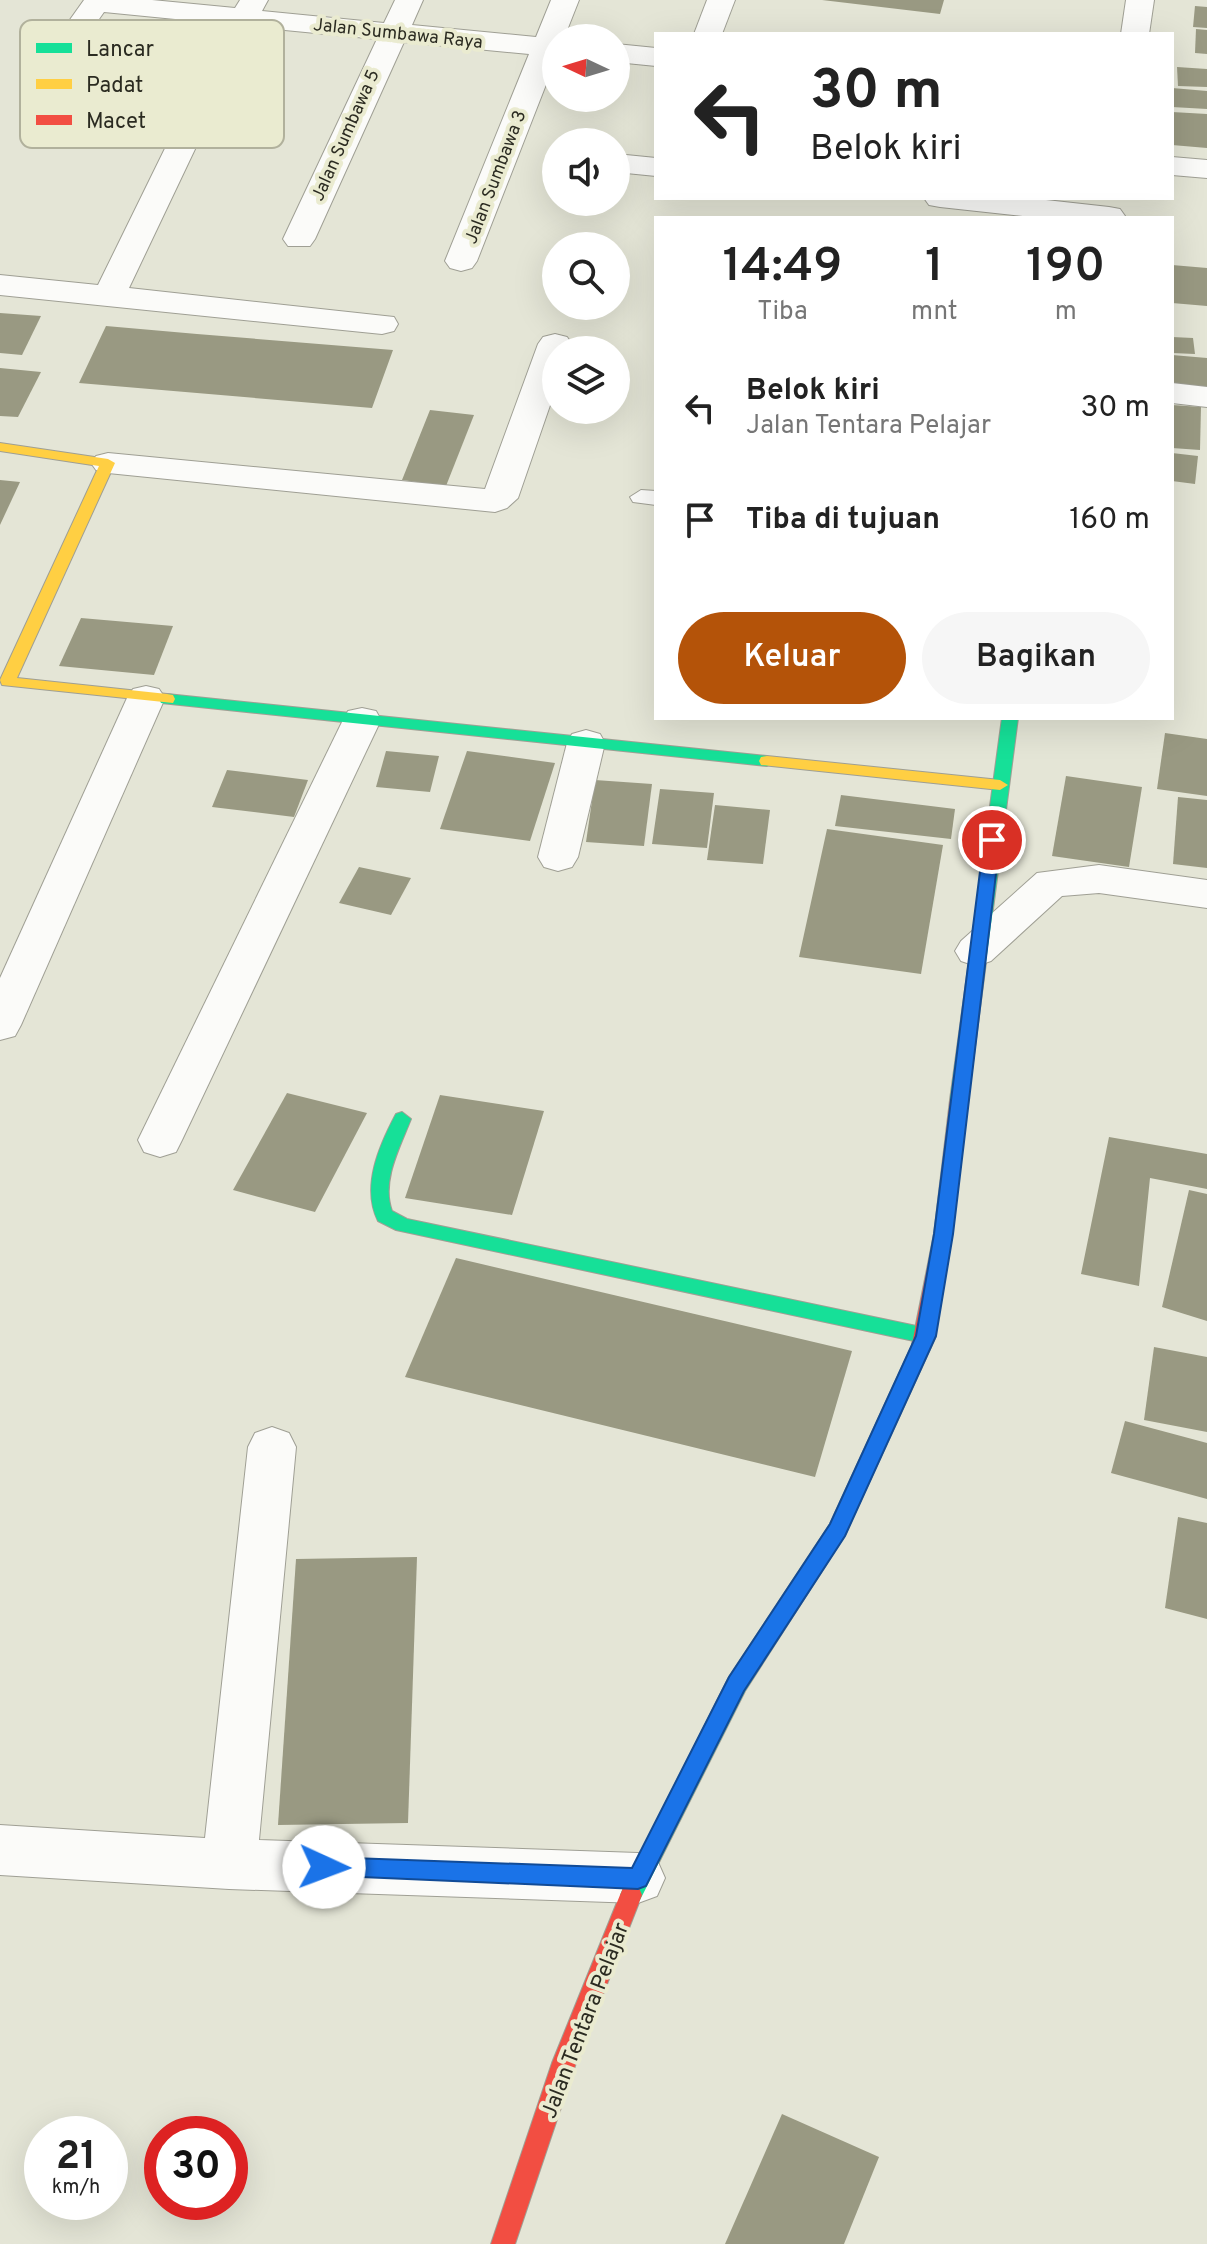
<!DOCTYPE html>
<html lang="id">
<style>
:root{--surface:#fff;--page:#f6f6f6;--text:#222;--muted:#767676;--accent:#b45309}
body{margin:0;font-family:Overpass,sans-serif;background:var(--page);color:var(--text);height:100vh;display:flex;flex-direction:column;font-size:30px;white-space:nowrap}
*{box-sizing:border-box;margin:0}
p{font-size:26px;color:var(--muted)}
.icon{flex:none;width:44px;height:44px;fill:none;stroke:currentColor;stroke-width:2;stroke-linecap:round;stroke-linejoin:round}
.map{position:relative;flex:1;overflow:hidden}
.side{position:absolute;left:654px;top:216px;width:520px;height:504px;display:flex;flex-direction:column;background:var(--surface);border-radius:0px;box-shadow:0 8px 32px #0002}
.side>*{flex:none}
.hud{position:absolute;left:654px;top:32px;width:520px;height:168px;border-radius:0px;box-shadow:0 8px 32px #0002;background:#fff;color:var(--text);overflow:hidden}
.needle{width:52px;rotate:274deg}
.buttons{position:absolute;left:542px;top:24px;display:grid;gap:16px}
.buttons a{display:grid;place-items:center;width:88px;height:88px;border-radius:50%;background:var(--surface);box-shadow:0 8px 32px #0002;font-size:40px}
.speed{position:absolute;left:24px;top:2116px;display:flex;gap:16px;font-size:40px;font-weight:700;text-align:center}
.speed>*{display:grid;place-content:center;width:104px;height:104px;border-radius:50%;background:var(--surface);box-shadow:0 8px 32px #0002;line-height:1}
.speed small{font-size:20px;font-weight:400}
.speed .limit{border:12px solid #d22;background:#fff;color:#111}
.pin{position:absolute;display:grid;place-items:center;width:68px;height:68px;color:#fff;margin:-34px;border:4px solid #fff;border-radius:50%;box-shadow:0 2px 8px #0007}
.me{position:absolute;width:88px;margin:-44px;rotate:92deg;stroke-linejoin:round;filter:drop-shadow(0 0 6px #0008)}
.turn{display:flex;align-items:center;gap:28px;height:168px;padding:0 24px;font-size:36px}
.turn .icon{width:104px;height:104px;stroke-width:2.5}
.turn b{display:block;font-size:56px;line-height:68px}
.eta{display:flex;justify-content:space-evenly;align-items:center;height:136px;text-align:center}
.eta b{font-size:48px;font-weight:600;line-height:56px}
.action{display:flex;gap:16px;margin-top:auto;padding:16px 24px}
.action a{flex:1;height:92px;border-radius:48px;background:var(--accent);color:#fff;font-size:32px;font-weight:600;line-height:92px;text-align:center}
.action a+a{background:var(--page);color:var(--text)}
ul{padding:0;list-style:none}
li{display:flex;align-items:center;gap:24px;height:112px;padding:0 24px}
li div{flex:1}
li b{display:block;font-size:30px}
li em{font-style:normal}
.map>svg:first-child{display:block}
</style>
<div class="map">
<svg width="1207" height="2244" viewBox="0 0 1207 2244">
<rect width="100%" height="100%" fill="#e4e5d6"/>
<g fill="#999982">
<path d="M822,0H944L940,14Z"/>
<path d="M1195,6L1207,7V28L1193,27Z"/>
<path d="M1196,29L1207,30V54L1195,53Z"/>
<path d="M1177,67L1207,69V87L1178,86Z"/>
<path d="M1172,88L1207,91V109L1172,107Z"/>
<path d="M1172,112L1207,114V148L1172,145Z"/>
<path d="M1172,265L1207,268V306L1172,303Z"/>
<path d="M0,313L41,316L22,355L0,353Z"/>
<path d="M106,326L197,334L393,350L372,408L79,383Z"/>
<path d="M1172,337L1193,338L1195,354L1172,353Z"/>
<path d="M1172,355L1207,358V391L1172,388Z"/>
<path d="M0,368L41,372L18,417L0,416Z"/>
<path d="M1172,405L1201,407L1200,450L1172,448Z"/>
<path d="M430,410L474,415L446,486L402,480Z"/>
<path d="M1172,453L1198,456L1195,484L1172,481Z"/>
<path d="M0,480L20,482L0,525Z"/>
<path d="M81,618L173,626L154,675L59,666Z"/>
<path d="M1165,733L1207,739V796L1157,789Z"/>
<path d="M386,751L439,756L430,792L376,787Z"/>
<path d="M467,751L555,763L530,841L440,829Z"/>
<path d="M227,770L308,780L294,817L212,807Z"/>
<path d="M1066,776L1142,787L1129,867L1052,856Z"/>
<path d="M595,780L652,784L644,846L586,842Z"/>
<path d="M660,789L714,793L707,848L652,844Z"/>
<path d="M841,795L955,809L951,839L835,826Z"/>
<path d="M1178,797L1207,800V868L1173,864Z"/>
<path d="M715,805L770,810L763,864L707,860Z"/>
<path d="M827,829L943,845L921,974L799,957Z"/>
<path d="M359,867L411,878L391,915L339,903Z"/>
<path d="M287,1093L367,1113L315,1212L233,1190Z"/>
<path d="M440,1095L544,1111L512,1215L405,1198Z"/>
<path d="M1109,1137L1207,1154V1189L1150,1178L1139,1286L1081,1274Z"/>
<path d="M1189,1190L1207,1194V1321L1162,1307Z"/>
<path d="M456,1258L852,1351L815,1477L405,1377Z"/>
<path d="M1154,1347L1207,1357V1432L1144,1420Z"/>
<path d="M1125,1421L1207,1443V1499L1111,1473Z"/>
<path d="M1178,1517L1207,1523V1619L1165,1608Z"/>
<path d="M417,1557L408,1823L278,1825L296,1559Z"/>
<path d="M782,2114L879,2157L844,2244H725Z"/>
</g>
<g fill="none" stroke-linecap="round" stroke-linejoin="round">
<defs>
<path id="lane" d="M641,490L656,491V505L633,502L630,497Z"/>
<g id="street">
<path d="M84,0H152L235,8L240,0H268L262,11L384,23L395,0H423L412,25L536,37L551,0H579L564,38H556V59L477,261L472,268L461,271L450,268L445,261L529,54L404,42L315,239L310,246H288L283,239L377,39L253,27L129,288L394,317L398,324L394,331L382,334L0,295V275L98,285L226,24L104,12L57,79H37L32,73Z"/>
<path d="M707,0H735L722,34H694Z"/>
<path d="M1126,0H1154L1149,34H1121Z"/>
<path d="M616,44L656,48V66L616,62Z"/>
<path d="M616,154L656,158V176L616,172Z"/>
<path d="M1172,157L1207,160V178L1172,175Z"/>
<path d="M924,198H1028L1109,207L1120,209L1125,216L1040,218L940,207L929,205Z"/>
<path d="M555,334L567,337L572,344L569,350H556V388L518,498L507,508L495,512L108,473L96,470L91,463L96,456L108,453L485,489L538,344L543,337Z"/>
<path d="M1172,383L1207,387V407L1172,403Z"/>
<path d="M146,686L159,689L165,698L21,1025L15,1036L0,1040V978L127,698L133,689Z"/>
<path d="M362,708L376,711L381,720L182,1140L176,1152L160,1157L144,1152L138,1140L343,720L348,711Z"/>
<path d="M586,730L600,734L605,743L578,857L572,867L558,871L544,867L538,857L567,743L572,734Z"/>
<path d="M1099,865L1207,880V908L1099,893L1062,896L991,961L976,966L961,961L955,951L961,941L1037,873Z"/>
<path d="M272,1427L289,1433L296,1447L259,1840L638,1853L657,1860L665,1878L657,1896L638,1903L229,1889L0,1875V1825L205,1838L248,1447L255,1433Z"/>
</g>
<g id="fast">
<path d="M167,694L767,756L775,761L767,766L161,703L159,699L161,695Z"/>
<path d="M1002,718H1018L968,1100L959,1107L950,1100Z"/>
<path d="M402,1112L411,1119C400,1147 381,1181 392,1211L407,1219L926,1328L933,1331L936,1336L845,1535L745,1691L639,1902L631,1905L623,1902L620,1895L623,1888L729,1677L830,1524L914,1341L396,1230L378,1221C361,1187 379,1146 396,1114Z"/>
</g>
<g id="slow">
<path d="M0,443L108,459L115,463L17,678L167,694L173,695L175,699L173,703L2,685L0,680L99,466L0,451Z"/>
<path d="M767,756L1000,780L1008,785L1000,790L761,765L759,761L761,757Z"/>
</g>
<g id="jam">
<path d="M959,1093L968,1100L952,1234L932,1344L929,1349H915L912,1344L934,1234L950,1100Z"/>
<path d="M631,1885L639,1888L642,1895L576,2063L515,2244H491L552,2063L620,1895L623,1888Z"/>
</g>
</defs>
<use href="#lane" stroke="#9f9f94" stroke-width="2"/>
<use href="#street" stroke="#9f9f94" stroke-width="2"/>
<use href="#fast" stroke="#9f9f94" stroke-width="2"/>
<use href="#slow" stroke="#9f9f94" stroke-width="2"/>
<use href="#jam" stroke="#9f9f94" stroke-width="2"/>
<use href="#lane" fill="#fbfbf9" fill-rule="evenodd"/>
<use href="#street" fill="#fbfbf9" fill-rule="evenodd"/>
<use href="#fast" fill="#16e098" fill-rule="evenodd"/>
<use href="#slow" fill="#ffcf43" fill-rule="evenodd"/>
<use href="#jam" fill="#f24e42" fill-rule="evenodd"/>
</g>
<path fill="#1a73e8" stroke="#114b97" stroke-width="2" d="M992,835L1000,840L953,1234L936,1336L845,1536L744,1691L646,1886L638,1889L316,1875L312,1867L316,1860L324,1857L632,1868L729,1677L830,1524L916,1336L934,1234L984,840Z"/>
<g text-anchor="middle" stroke-width="8" stroke-linejoin="round" paint-order="stroke">
<g font-size="18" fill="#2b2b21" stroke="#eaebd0">
<text transform="translate(398 33) rotate(6)" y="6">Jalan Sumbawa Raya</text>
<text transform="translate(345 135) rotate(-66)" y="6">Jalan Sumbawa 5</text>
<text transform="translate(495 177) rotate(-69)" y="6">Jalan Sumbawa 3</text>
</g>
<g font-size="22" fill="#2b2b21" stroke="#eaebd0">
<text transform="translate(584 2020) rotate(-69)" y="8">Jalan Tentara Pelajar</text>
</g>
</g>
<rect x="20" y="20" width="264" height="128" rx="12" fill="#eaebd0" stroke="#b1b19c" stroke-width="2"/>
<rect x="36" y="43" width="36" height="10" fill="#16e098"/>
<rect x="36" y="79" width="36" height="10" fill="#ffcf43"/>
<rect x="36" y="115" width="36" height="10" fill="#f24e42"/>
<g font-size="22" fill="#2b2b21">
<text x="86" y="56">Lancar</text>
<text x="86" y="92">Padat</text>
<text x="86" y="128">Macet</text>
</g>
</svg>
<div class="buttons">
<a><svg class="needle" viewBox="-14 -14 28 28"><path d="M0-13l5 13h-10z" fill="#e53935"/><path d="M0 13l5-13h-10z" fill="#767676"/></svg></a>
<a><svg class="icon" aria-label="sound" viewBox="0 0 24 24"><path d="M4 9h4l5-4v14l-5-4H4zM17 9q2 3 0 6"/></svg></a>
<a><svg class="icon" aria-label="search" viewBox="0 0 24 24"><circle cx="10" cy="10" r="6"/><path d="M15 15l6 6"/></svg></a>
<a><svg class="icon" aria-label="layers" viewBox="0 0 24 24"><path d="M12 4l9 5-9 5-9-5zM3 14l9 5 9-5"/></svg></a>
</div>
<div class="speed"><div>21<small>km/h</small></div><div class="limit">30</div></div>
<div class="pin" style="left:992px;top:840px;background:#d93025"><svg class="icon" aria-label="arrive" viewBox="0 0 24 24"><path d="M6 21V4h12l-3 4 3 4H6"/></svg></div>
<svg class="me" style="left:324px;top:1867px" viewBox="-20 -20 40 40"><circle r="19" fill="#fff"/><path d="M0-13L10 11 0 6-10 11z" fill="#1a73e8"/></svg>
<div class="hud">
<div class="turn"><svg class="icon" aria-label="left" viewBox="0 0 24 24"><path d="M17 20v-9H6M10 6l-5 5 5 5"/></svg><div><b>30 m</b>Belok kiri</div></div>
</div>
<section class="side">
<div class="eta">
<div><b>14:49</b><p>Tiba</p></div>
<div><b>1</b><p>mnt</p></div>
<div><b>190</b><p>m</p></div>
</div>
<ul>
<li><svg class="icon" aria-label="left" viewBox="0 0 24 24"><path d="M17 20v-9H6M10 6l-5 5 5 5"/></svg><div><b>Belok kiri</b><p>Jalan Tentara Pelajar</p></div><em>30 m</em></li>
<li><svg class="icon" aria-label="arrive" viewBox="0 0 24 24"><path d="M6 21V4h12l-3 4 3 4H6"/></svg><div><b>Tiba di tujuan</b></div><em>160 m</em></li>
</ul>
<div class="action"><a>Keluar</a><a>Bagikan</a></div>
</section>
</div>
